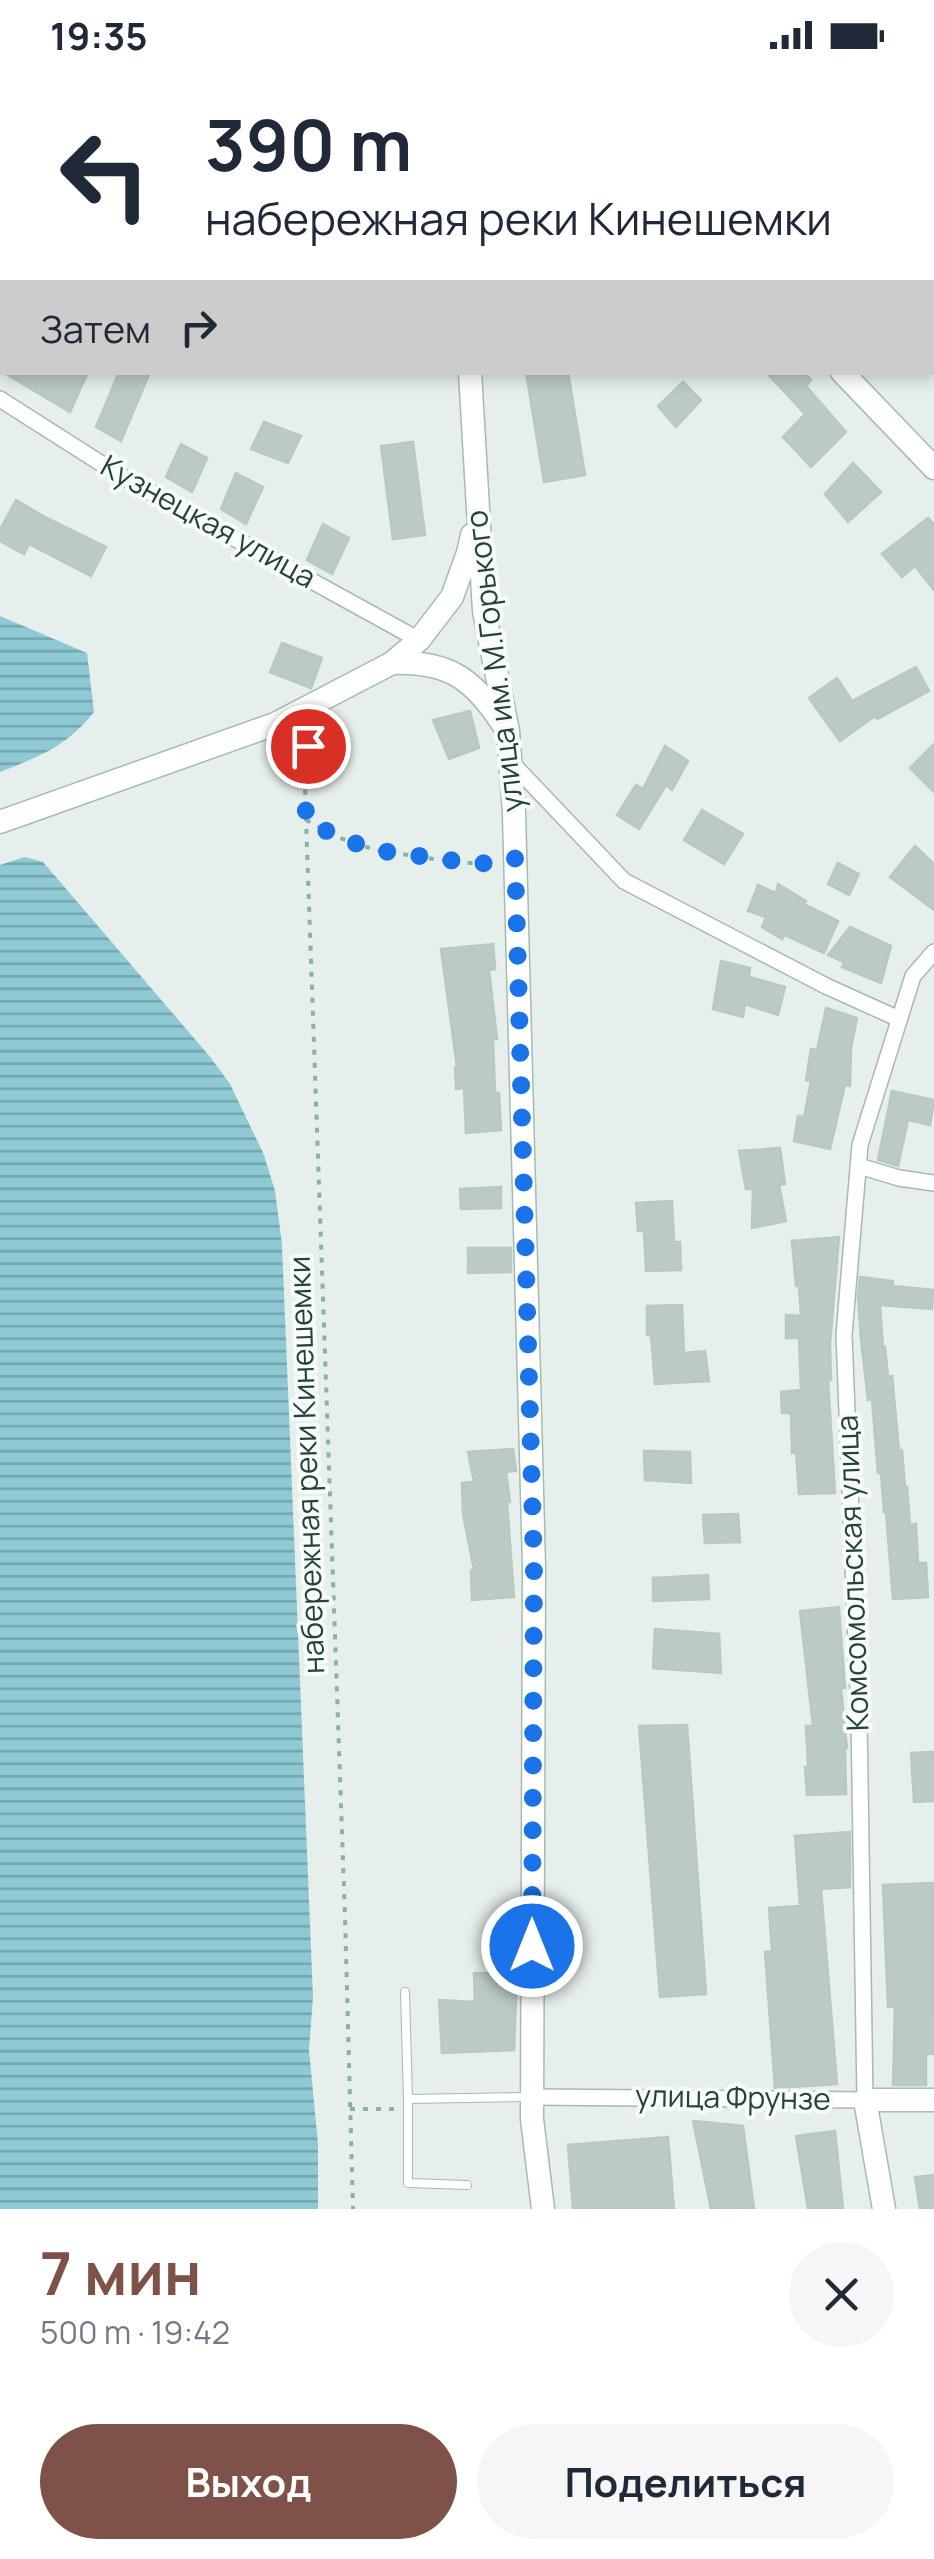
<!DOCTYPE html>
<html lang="ru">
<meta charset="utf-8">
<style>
:root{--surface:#fff;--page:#f6f6f7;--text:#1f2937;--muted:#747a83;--accent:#7f5249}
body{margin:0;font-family:Manrope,sans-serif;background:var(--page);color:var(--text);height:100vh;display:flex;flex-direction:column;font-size:38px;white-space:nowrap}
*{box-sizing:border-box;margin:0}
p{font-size:32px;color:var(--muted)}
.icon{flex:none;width:55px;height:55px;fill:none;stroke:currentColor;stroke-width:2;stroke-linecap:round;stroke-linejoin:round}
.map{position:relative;height:2139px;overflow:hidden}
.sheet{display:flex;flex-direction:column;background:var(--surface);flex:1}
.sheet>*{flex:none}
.top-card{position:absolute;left:0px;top:0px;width:935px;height:305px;box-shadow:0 5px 15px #0003;background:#fff;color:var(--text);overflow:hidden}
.pin{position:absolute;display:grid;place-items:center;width:85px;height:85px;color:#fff;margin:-42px;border:5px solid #fff;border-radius:50%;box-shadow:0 2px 10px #0007}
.me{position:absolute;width:110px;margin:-55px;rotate:0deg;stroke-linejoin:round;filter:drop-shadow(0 0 8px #0008)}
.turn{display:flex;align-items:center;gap:35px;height:210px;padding:0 40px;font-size:45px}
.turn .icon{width:130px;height:130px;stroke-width:2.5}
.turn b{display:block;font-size:70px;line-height:85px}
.then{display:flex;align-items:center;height:95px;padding:0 40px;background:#0003;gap:20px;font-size:38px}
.round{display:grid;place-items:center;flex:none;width:105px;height:105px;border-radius:52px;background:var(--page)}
.summary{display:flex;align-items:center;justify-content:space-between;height:170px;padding:0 40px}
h1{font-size:60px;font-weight:700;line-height:75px;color:var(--accent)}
.primary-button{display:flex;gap:20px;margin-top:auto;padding:20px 40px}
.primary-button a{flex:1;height:115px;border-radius:60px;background:var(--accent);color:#fff;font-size:40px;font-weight:700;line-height:115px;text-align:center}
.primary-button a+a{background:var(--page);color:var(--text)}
.status{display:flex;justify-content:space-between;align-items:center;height:70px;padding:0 50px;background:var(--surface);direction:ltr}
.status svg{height:28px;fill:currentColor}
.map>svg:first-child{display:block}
</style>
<div class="status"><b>19:35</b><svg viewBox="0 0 49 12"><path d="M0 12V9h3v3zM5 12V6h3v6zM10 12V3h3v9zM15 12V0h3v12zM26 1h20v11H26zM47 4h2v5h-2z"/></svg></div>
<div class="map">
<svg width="934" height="2139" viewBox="0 0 934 2139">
<defs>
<pattern id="water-rules" width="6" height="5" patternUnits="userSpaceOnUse" patternTransform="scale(2.5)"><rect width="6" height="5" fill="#8ec9d4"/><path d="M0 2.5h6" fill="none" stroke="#74a5ad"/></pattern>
</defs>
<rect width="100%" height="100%" fill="#e6efeb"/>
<g fill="url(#water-rules)">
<path d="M0,546L87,583L94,642C66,677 40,686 0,702Z"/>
<path d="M25,787L43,792L211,988L230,1014L264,1085L275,1121L282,1174L313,1927L309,1980L318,2074V2139H0V795Z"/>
</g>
<g fill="#bbcac4" stroke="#b8c9c2" stroke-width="2.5">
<path d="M3,302H88L70,342Z"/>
<path d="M119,302H150L121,371L96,357Z"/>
<path d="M526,302H568L585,405L544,412Z"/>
<path d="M766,302H804L811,310L806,316L846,362L811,397L783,367L805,344Z"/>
<path d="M683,312L701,330L676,357L658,336Z"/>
<path d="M264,352L301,366L288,393L251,379Z"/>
<path d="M413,372L425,465L393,469L381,376Z"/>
<path d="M181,374L207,388L192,422L166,407Z"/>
<path d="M853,393L881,422L848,452L825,424Z"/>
<path d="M236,403L263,417L246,454L221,439Z"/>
<path d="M16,430L43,446L106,477L91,506L29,474L24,484L0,471V460Z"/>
<path d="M928,448L934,454V520L915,496L902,507L882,484Z"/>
<path d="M323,454L349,468L332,504L307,490Z"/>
<path d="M282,573L322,588L311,618L270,602Z"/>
<path d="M916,597L929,621L877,649L875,646L840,671L809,628L837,608L852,631Z"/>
<path d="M470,641L479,678L449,689L433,650Z"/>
<path d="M934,674V722L910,698Z"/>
<path d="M665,676L688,691L672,720L666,715L639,759L617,745L636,715L643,719Z"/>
<path d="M702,740L743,764L724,794L684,770Z"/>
<path d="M915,776L934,794V840L890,807Z"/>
<path d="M838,793L859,804L849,825L828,814Z"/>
<path d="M778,814L806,831L804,834L838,851L824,883L785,865L782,869L762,857L766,847L748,841L758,815L776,823Z"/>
<path d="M850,857L891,876L881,913L842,897L844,892L828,885Z"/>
<path d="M493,874L495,899L489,900L497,969H493L495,1023H499L501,1060L466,1063L464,1018L456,1019L455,997H457L441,879Z"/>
<path d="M721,891L750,898L749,907L785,917L778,945L745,934L743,947L713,939Z"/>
<path d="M826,938L857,948L851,978L850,1016L845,1015L830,1079L794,1071L798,1046L804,1047L811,1011L806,1010L811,979L817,980Z"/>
<path d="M892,1021L934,1030L930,1055L908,1050L898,1096L878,1090Z"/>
<path d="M780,1078L785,1114L779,1115L786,1151L752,1158L753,1119H746L739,1081Z"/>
<path d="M501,1117V1138L461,1139L460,1119Z"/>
<path d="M672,1131L674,1172H680L681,1200L646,1201L644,1161H638L636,1133Z"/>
<path d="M839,1167L830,1274L831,1310H828L835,1423L799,1424L796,1382L792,1383L791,1343H782L781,1322L801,1320L799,1268H786V1245L801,1246L799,1216H796L792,1171Z"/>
<path d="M468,1178H511V1202L468,1203Z"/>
<path d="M860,1207L893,1211L892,1216L933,1220L932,1239L880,1235L883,1278L885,1277L888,1307L892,1306L899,1380H902L905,1417H907L910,1455L916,1454L918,1493H926L928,1527L893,1529L886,1442H884L881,1403H878L872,1329L868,1330L861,1269L858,1227Z"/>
<path d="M682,1235L684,1283L705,1281L709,1311L655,1314L651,1265H647V1236Z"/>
<path d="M513,1379L516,1401L506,1402L510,1432H507L514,1527L472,1530L471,1500H474L463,1444L462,1413L474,1412L468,1382Z"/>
<path d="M644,1381L690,1382L691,1413L645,1410Z"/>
<path d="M738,1444L740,1472L705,1473L703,1445Z"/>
<path d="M708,1505L709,1529L653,1531V1508Z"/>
<path d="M839,1537L845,1618H841L847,1678H845L846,1724L807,1725L805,1697H808L806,1656H813L800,1541Z"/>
<path d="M655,1559L719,1564L721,1603L653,1598Z"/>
<path d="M687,1655L706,1924L660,1927L639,1656Z"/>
<path d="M934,1682V1731L914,1732L911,1683Z"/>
<path d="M850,1762V1817L821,1819L837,2014L775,2018L765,1882L772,1881L769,1838L800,1836L795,1766Z"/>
<path d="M933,1813L934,1984H926V2015H893L895,1936L888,1937L883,1815Z"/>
<path d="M474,1903L517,1904L514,1980L442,1983L439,1930L475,1932Z"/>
<path d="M693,2051L743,2056L754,2139H711Z"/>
<path d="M835,2061L843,2139H808L796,2066Z"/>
<path d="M668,2067L674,2139H573L568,2075Z"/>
<path d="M934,2105V2139H920L915,2107Z"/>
</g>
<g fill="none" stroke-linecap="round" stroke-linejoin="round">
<defs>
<g id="lane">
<path d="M405,1922L408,2029L527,2027"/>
<path d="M408,2029V2113L467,2115"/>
</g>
<g id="street">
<path d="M590,2L592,0"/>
<path d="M0,329L116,403L419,570"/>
<path d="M511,692L624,811L826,916L899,949"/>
<path d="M859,1096L899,1108L934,1113"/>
<path d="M532,2027L865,2030L859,1647L844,1265L860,1075L913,906L934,882"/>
</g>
<g id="secondary">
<path d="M440,0V2"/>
<path d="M574,0L576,2"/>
<path d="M470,302L484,541L508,661L514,743L534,1497L532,2049L543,2139"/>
<path d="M842,302L934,398"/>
<path d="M392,593C449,591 474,609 504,656"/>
<path d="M0,752L275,654L392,593L419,570L452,527L468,483L472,465"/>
<path d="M884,2139L865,2030H934"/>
</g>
</defs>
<use href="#lane" stroke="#a8b8b2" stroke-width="10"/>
<use href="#street" stroke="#a8b8b2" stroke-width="18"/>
<use href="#secondary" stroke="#a4bbb3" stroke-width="25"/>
<g stroke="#86b3a5" stroke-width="4" stroke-dasharray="5 8" stroke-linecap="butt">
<path d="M0,271L2,266"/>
<path d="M315,656C303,687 305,717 306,750L345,1847L353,2139"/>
<path d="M306,750L340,768L375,780L460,793H493"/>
<path d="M350,2039H395"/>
</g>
<use href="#lane" stroke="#fff" stroke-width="8"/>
<use href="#street" stroke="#fff" stroke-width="15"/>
<use href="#secondary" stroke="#fff" stroke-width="22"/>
</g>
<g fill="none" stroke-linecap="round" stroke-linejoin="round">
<path stroke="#1a73e8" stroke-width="18" stroke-dasharray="0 32.4" d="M308,676L305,701L306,750L340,768L375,780L479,794L515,788L534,1497L532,1876"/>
</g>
<g text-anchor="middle" stroke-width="8" stroke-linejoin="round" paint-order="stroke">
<g font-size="30" fill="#24423a" stroke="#f7fbf9">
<text transform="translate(208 452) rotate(29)" y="10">Кузнецкая улица</text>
<text transform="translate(495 591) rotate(-97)" y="10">улица им. М.Горького</text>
<text transform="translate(307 1395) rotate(-92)" y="10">набережная реки Кинешемки</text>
<text transform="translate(853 1503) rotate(-92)" y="10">Комсомольская улица</text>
<text transform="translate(733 2028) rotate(1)" y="10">улица Фрунзе</text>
</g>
</g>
</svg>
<div class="pin" style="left:308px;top:676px;background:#d93025"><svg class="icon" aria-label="arrive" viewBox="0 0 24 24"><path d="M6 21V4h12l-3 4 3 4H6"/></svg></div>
<svg class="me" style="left:532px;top:1876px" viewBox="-20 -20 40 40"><circle r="17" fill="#1a73e8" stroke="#fff" stroke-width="3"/><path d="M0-11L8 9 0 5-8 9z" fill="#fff"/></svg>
<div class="top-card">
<div class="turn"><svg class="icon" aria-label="left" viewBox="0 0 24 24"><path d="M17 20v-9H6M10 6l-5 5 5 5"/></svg><div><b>390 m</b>набережная реки Кинешемки</div></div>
<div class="then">Затем<svg class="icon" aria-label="right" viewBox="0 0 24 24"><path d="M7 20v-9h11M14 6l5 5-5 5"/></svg></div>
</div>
</div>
<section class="sheet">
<div class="summary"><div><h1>7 мин</h1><p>500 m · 19:42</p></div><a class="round"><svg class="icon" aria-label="close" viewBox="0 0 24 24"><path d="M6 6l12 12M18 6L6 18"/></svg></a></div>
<div class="primary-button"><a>Выход</a><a>Поделиться</a></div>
</section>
